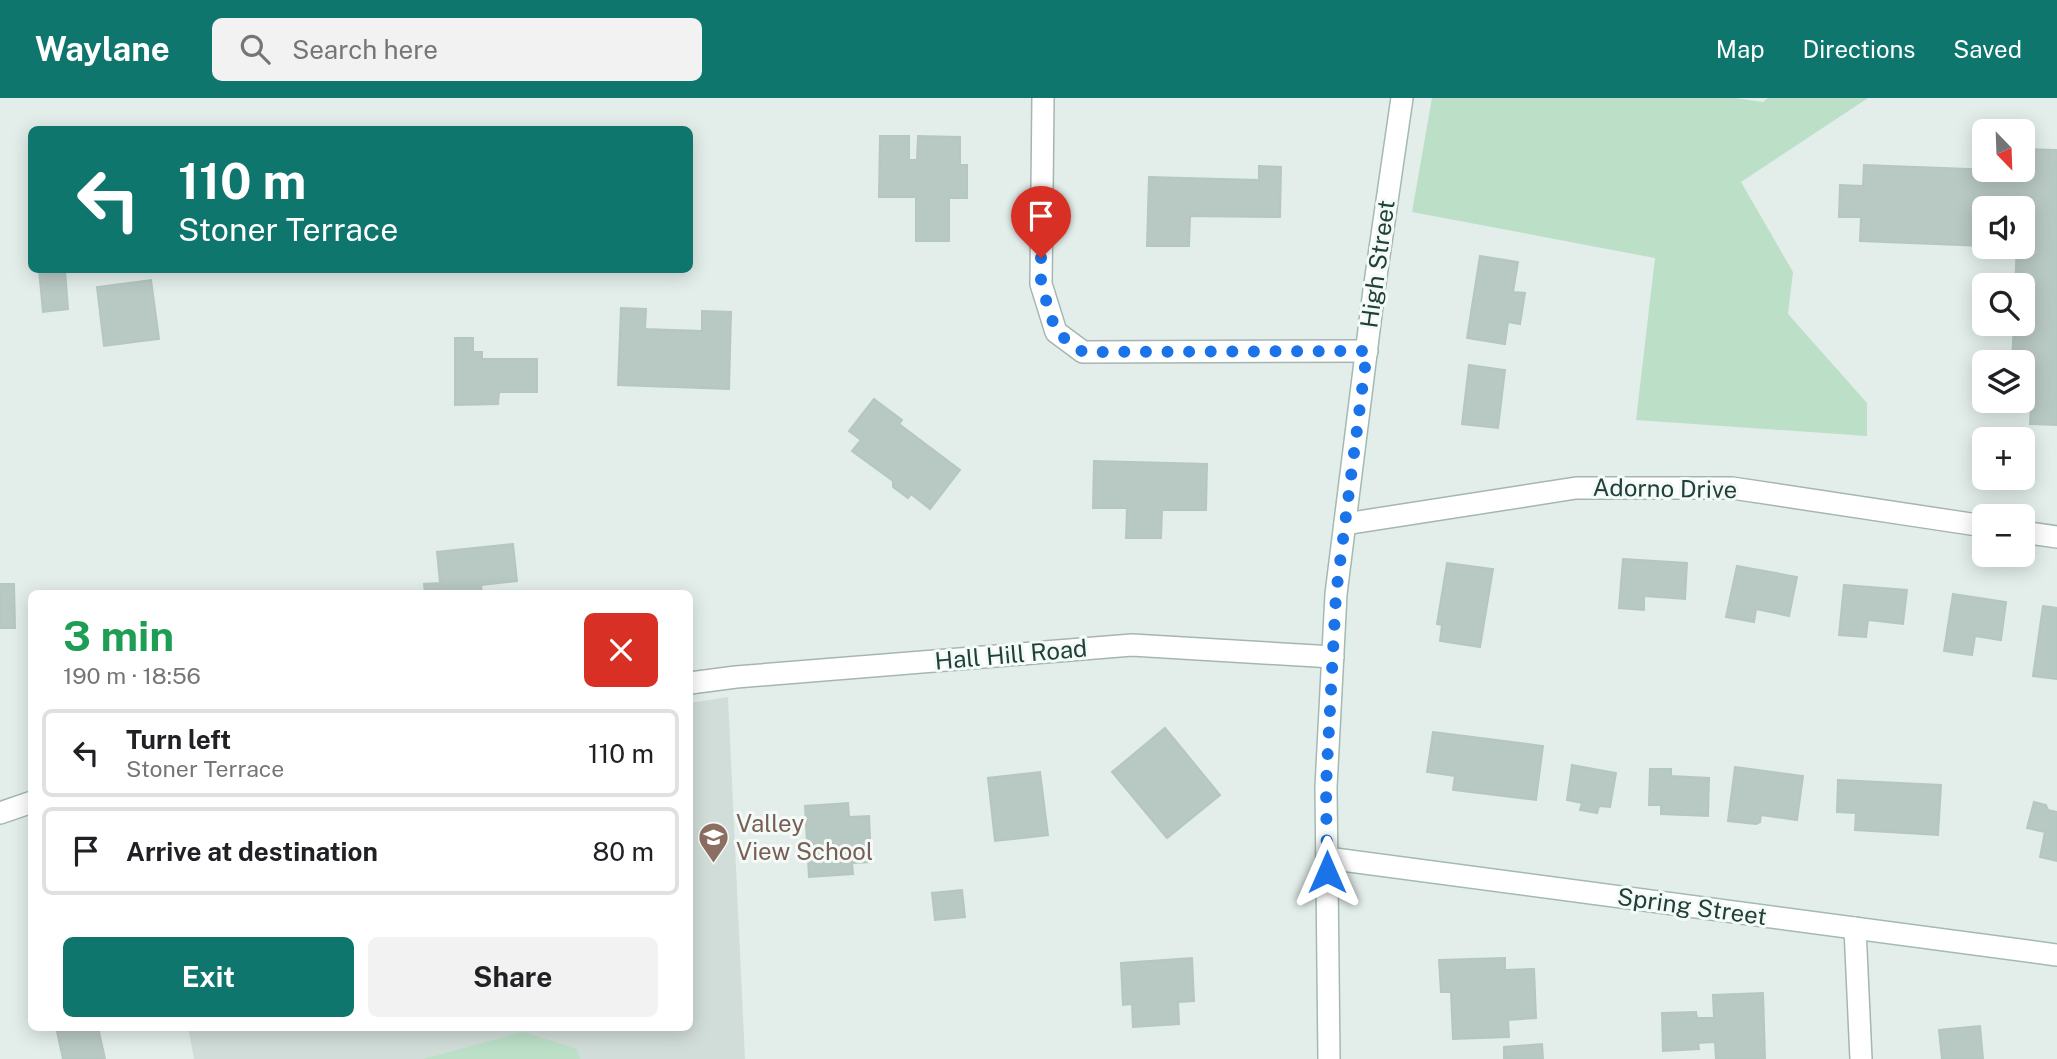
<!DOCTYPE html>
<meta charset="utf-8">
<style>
:root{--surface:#fff;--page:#f2f2f2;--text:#202124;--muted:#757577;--line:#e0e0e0;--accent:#0f766e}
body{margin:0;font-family:"Public Sans",sans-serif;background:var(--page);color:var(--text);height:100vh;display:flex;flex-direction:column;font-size:26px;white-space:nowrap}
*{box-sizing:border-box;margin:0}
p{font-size:23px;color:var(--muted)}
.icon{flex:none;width:38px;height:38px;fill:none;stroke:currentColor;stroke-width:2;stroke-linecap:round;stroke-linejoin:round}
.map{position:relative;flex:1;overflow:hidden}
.details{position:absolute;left:28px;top:492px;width:665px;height:441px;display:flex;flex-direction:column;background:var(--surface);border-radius:10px;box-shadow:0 4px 18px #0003}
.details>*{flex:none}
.guide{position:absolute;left:28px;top:28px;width:665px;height:147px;border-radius:10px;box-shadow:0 4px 18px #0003;background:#0f766e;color:#fff;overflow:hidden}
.needle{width:46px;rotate:157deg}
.buttons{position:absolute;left:1972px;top:21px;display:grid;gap:14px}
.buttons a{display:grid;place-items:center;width:63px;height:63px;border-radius:10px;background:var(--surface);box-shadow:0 4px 18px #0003;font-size:35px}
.pin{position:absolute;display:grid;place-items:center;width:60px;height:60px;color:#fff;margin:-72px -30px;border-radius:50% 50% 50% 0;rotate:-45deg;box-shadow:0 0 7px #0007}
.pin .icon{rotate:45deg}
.me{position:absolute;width:77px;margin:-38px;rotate:0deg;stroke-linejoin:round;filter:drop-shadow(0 0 5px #0008)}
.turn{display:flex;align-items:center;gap:24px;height:147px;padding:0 35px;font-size:32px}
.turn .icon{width:91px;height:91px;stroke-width:2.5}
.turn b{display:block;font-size:49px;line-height:60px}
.round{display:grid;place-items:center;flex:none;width:74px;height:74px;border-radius:10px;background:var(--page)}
.headline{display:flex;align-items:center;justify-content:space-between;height:119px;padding:0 35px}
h1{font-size:42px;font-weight:700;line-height:52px;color:#1e9e55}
.action{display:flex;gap:14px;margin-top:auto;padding:14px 35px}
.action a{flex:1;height:80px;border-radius:10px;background:var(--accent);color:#fff;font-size:28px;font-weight:700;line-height:80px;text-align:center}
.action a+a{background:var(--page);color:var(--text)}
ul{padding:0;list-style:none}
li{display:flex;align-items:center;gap:21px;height:88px;margin:0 14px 10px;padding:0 21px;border:4px solid var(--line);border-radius:10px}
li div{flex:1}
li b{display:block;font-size:26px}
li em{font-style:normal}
header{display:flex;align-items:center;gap:42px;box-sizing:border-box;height:98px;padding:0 35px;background:var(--accent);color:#fff}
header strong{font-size:33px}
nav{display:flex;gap:38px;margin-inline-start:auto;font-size:24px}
.search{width:490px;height:63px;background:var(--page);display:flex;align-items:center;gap:18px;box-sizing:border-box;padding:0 24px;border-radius:10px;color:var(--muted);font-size:26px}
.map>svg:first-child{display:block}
</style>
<header>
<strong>Waylane</strong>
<div class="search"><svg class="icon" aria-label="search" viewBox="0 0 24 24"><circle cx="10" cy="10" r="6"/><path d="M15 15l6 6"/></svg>Search here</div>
<nav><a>Map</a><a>Directions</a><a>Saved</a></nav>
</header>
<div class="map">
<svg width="2057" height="961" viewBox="0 0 2057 961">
<rect width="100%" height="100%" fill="#e3eeea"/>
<path fill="#d1ddd9" d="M728,599L745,961H194L188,929H690V605Z"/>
<g fill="#bcdfc7">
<path d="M1432,0H1735L1763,4L1768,0H1868L1741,84L1793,174L1788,216L1867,305V338L1636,322L1655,160L1412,114Z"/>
<path d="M523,934L577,951L580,961H423Z"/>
</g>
<g fill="#b8c8c3" stroke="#b5c7c1" stroke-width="2">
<path d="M880,38H909V62H917L918,38L960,39V67H967V100H949V143H916V99H879Z"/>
<path d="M2023,51L2057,52V327L2030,326L2031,307L2011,306V303H2023V264H2012L2014,226H2023V187H2015L2017,149H2003H2023V110H1984V148L1860,143L1861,119H1839L1840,87L1863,88L1864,67L2022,73Z"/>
<path d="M1259,68L1281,69L1280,119L1190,118L1189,148H1147L1149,79L1259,82Z"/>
<path d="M1480,158L1518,164L1513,194L1525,195L1520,226L1508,224L1505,246L1467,240Z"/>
<path d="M39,172H65L68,211L43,214Z"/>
<path d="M151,182L159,241L104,248L97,189Z"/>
<path d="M621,210L646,211L645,231L702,233V213L731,214L729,291L618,287Z"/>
<path d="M455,240H473V254H482V261H537V294H499L498,306L455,307Z"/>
<path d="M1469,267L1505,272L1498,330L1462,326Z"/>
<path d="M874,301L902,322L899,326L960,372L930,411L911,396L908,400L893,389V383L852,353L861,342L849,333Z"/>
<path d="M1094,363L1207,366L1206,412H1162L1161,440H1126L1127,410H1093Z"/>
<path d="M513,446L517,483L481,487L482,495H425L424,486L440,485L437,454Z"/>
<path d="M1623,461L1687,465L1685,501L1644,498V512L1619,510Z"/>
<path d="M1447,465L1493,471L1480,549L1440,543L1442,527L1437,526Z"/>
<path d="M1737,468L1797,479L1789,518L1756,511L1754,524L1726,519Z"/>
<path d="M0,486H14L15,530H0Z"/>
<path d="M1844,487L1907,492L1903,526L1868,522L1866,539L1839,537Z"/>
<path d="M1953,496L2006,504L2001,542L1975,538L1972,557L1944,553Z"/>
<path d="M2043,508L2057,510V581L2033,578Z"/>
<path d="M1165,630L1220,697L1167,740L1112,674Z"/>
<path d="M1433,634L1543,648L1536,702L1453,692L1455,678L1427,674Z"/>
<path d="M1572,667L1616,675L1610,709L1599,708L1597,715L1580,712L1582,705L1567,702Z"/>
<path d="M1735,669L1803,678L1797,722L1761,717L1760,724L1756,726L1728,723Z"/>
<path d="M1650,671H1671V678L1709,680L1708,718L1661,716V707H1649Z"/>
<path d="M1040,674L1048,737L995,743L988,680Z"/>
<path d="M1838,682L1941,687L1938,737L1855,732L1856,715L1837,714Z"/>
<path d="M2034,704L2046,707L2048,712L2057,714V763L2040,759L2045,734L2027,730Z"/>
<path d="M848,705L849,719L869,718L871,764L852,765L853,776L809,779L805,708Z"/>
<path d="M962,792L965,819L935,822L932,795Z"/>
<path d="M1192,860L1194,903L1178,904L1179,926L1133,929L1132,906L1123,907L1121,865Z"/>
<path d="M1505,860V872L1534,871L1536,920L1508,922L1509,939L1453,941L1451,894H1441L1439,862Z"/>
<path d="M1763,895L1765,961H1716L1715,944L1698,945L1699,951L1663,953L1662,915L1696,914L1697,920H1714L1713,897Z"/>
<path d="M1980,928L1983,961H1942L1939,932Z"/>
<path d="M56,929H98L105,961H63Z"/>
<path d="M1542,946L1543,961H1504V949Z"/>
</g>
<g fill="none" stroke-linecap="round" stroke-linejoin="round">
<defs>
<g id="street">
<path d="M1043,0L1041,186L1056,234L1083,254L1367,253"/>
<path d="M1345,426L1576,390H1732L1984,428"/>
<path d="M2023,434L2057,439"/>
<path d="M690,585L736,579L1132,547L1333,559"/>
<path d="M0,715L32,704"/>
<path d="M1855,830L1861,961"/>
</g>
<g id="secondary">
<path d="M1327,760L2057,857"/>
<path d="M1329,961L1326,689L1336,496L1374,192L1402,0"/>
</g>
</defs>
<use href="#street" stroke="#a5b6b2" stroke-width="24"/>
<use href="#secondary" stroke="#a1bab2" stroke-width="24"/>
<use href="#street" stroke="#fff" stroke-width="21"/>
<use href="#secondary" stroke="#fff" stroke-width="21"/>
</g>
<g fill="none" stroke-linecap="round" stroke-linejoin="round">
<path stroke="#1a73e8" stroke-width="12" stroke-dasharray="0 21.6" d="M1041,160V186L1056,234L1083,254L1367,253L1336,496L1326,688L1327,774"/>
</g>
<defs>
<symbol id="school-pin" viewBox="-11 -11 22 30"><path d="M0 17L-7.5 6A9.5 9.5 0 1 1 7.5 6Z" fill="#8d6e63" stroke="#f4faf7"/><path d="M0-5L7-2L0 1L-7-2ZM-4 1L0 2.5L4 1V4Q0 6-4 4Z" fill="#fff"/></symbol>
</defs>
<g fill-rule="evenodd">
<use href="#school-pin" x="696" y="722" width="35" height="47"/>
</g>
<g text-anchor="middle" stroke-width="6" stroke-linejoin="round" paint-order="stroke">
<g font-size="24" fill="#22403a" stroke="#f4faf7">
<text transform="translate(1378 166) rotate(-82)" y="8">High Street</text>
<text transform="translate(1665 391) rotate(1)" y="8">Adorno Drive</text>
<text transform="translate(1011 557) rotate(-5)" y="8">Hall Hill Road</text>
<text transform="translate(1692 809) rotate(8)" y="8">Spring Street</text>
</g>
<g font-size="24" fill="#785e54" stroke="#f4faf7" text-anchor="start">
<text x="736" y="734">Valley<tspan x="736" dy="28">View School</tspan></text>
</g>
</g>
</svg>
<div class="buttons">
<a><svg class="needle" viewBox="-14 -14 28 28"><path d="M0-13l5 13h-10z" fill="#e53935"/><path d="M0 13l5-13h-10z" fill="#757577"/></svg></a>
<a><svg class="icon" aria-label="sound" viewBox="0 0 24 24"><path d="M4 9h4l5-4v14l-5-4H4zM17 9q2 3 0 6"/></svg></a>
<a><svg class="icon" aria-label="search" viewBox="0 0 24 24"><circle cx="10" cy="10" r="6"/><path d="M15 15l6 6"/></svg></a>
<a><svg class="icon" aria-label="layers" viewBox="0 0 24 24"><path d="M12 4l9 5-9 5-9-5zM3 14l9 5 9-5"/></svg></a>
<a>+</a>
<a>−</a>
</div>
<div class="pin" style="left:1041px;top:160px;background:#d93025"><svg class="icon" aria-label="arrive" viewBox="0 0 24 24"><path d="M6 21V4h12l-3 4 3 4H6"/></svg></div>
<svg class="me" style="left:1327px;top:774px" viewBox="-20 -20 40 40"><path d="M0-17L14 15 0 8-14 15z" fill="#1a73e8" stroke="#fff" stroke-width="4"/></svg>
<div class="guide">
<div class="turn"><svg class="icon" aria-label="left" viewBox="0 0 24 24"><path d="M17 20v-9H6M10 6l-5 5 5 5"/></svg><div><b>110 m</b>Stoner Terrace</div></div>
</div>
<section class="details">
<div class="headline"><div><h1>3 min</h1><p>190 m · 18:56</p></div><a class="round" style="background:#d93025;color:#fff"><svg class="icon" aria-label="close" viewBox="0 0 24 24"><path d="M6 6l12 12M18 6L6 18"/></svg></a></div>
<ul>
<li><svg class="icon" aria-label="left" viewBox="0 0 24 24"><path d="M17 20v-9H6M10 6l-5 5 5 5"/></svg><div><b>Turn left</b><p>Stoner Terrace</p></div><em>110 m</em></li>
<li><svg class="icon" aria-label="arrive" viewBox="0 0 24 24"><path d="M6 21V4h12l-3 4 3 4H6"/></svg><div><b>Arrive at destination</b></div><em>80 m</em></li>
</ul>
<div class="action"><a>Exit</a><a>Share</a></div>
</section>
</div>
